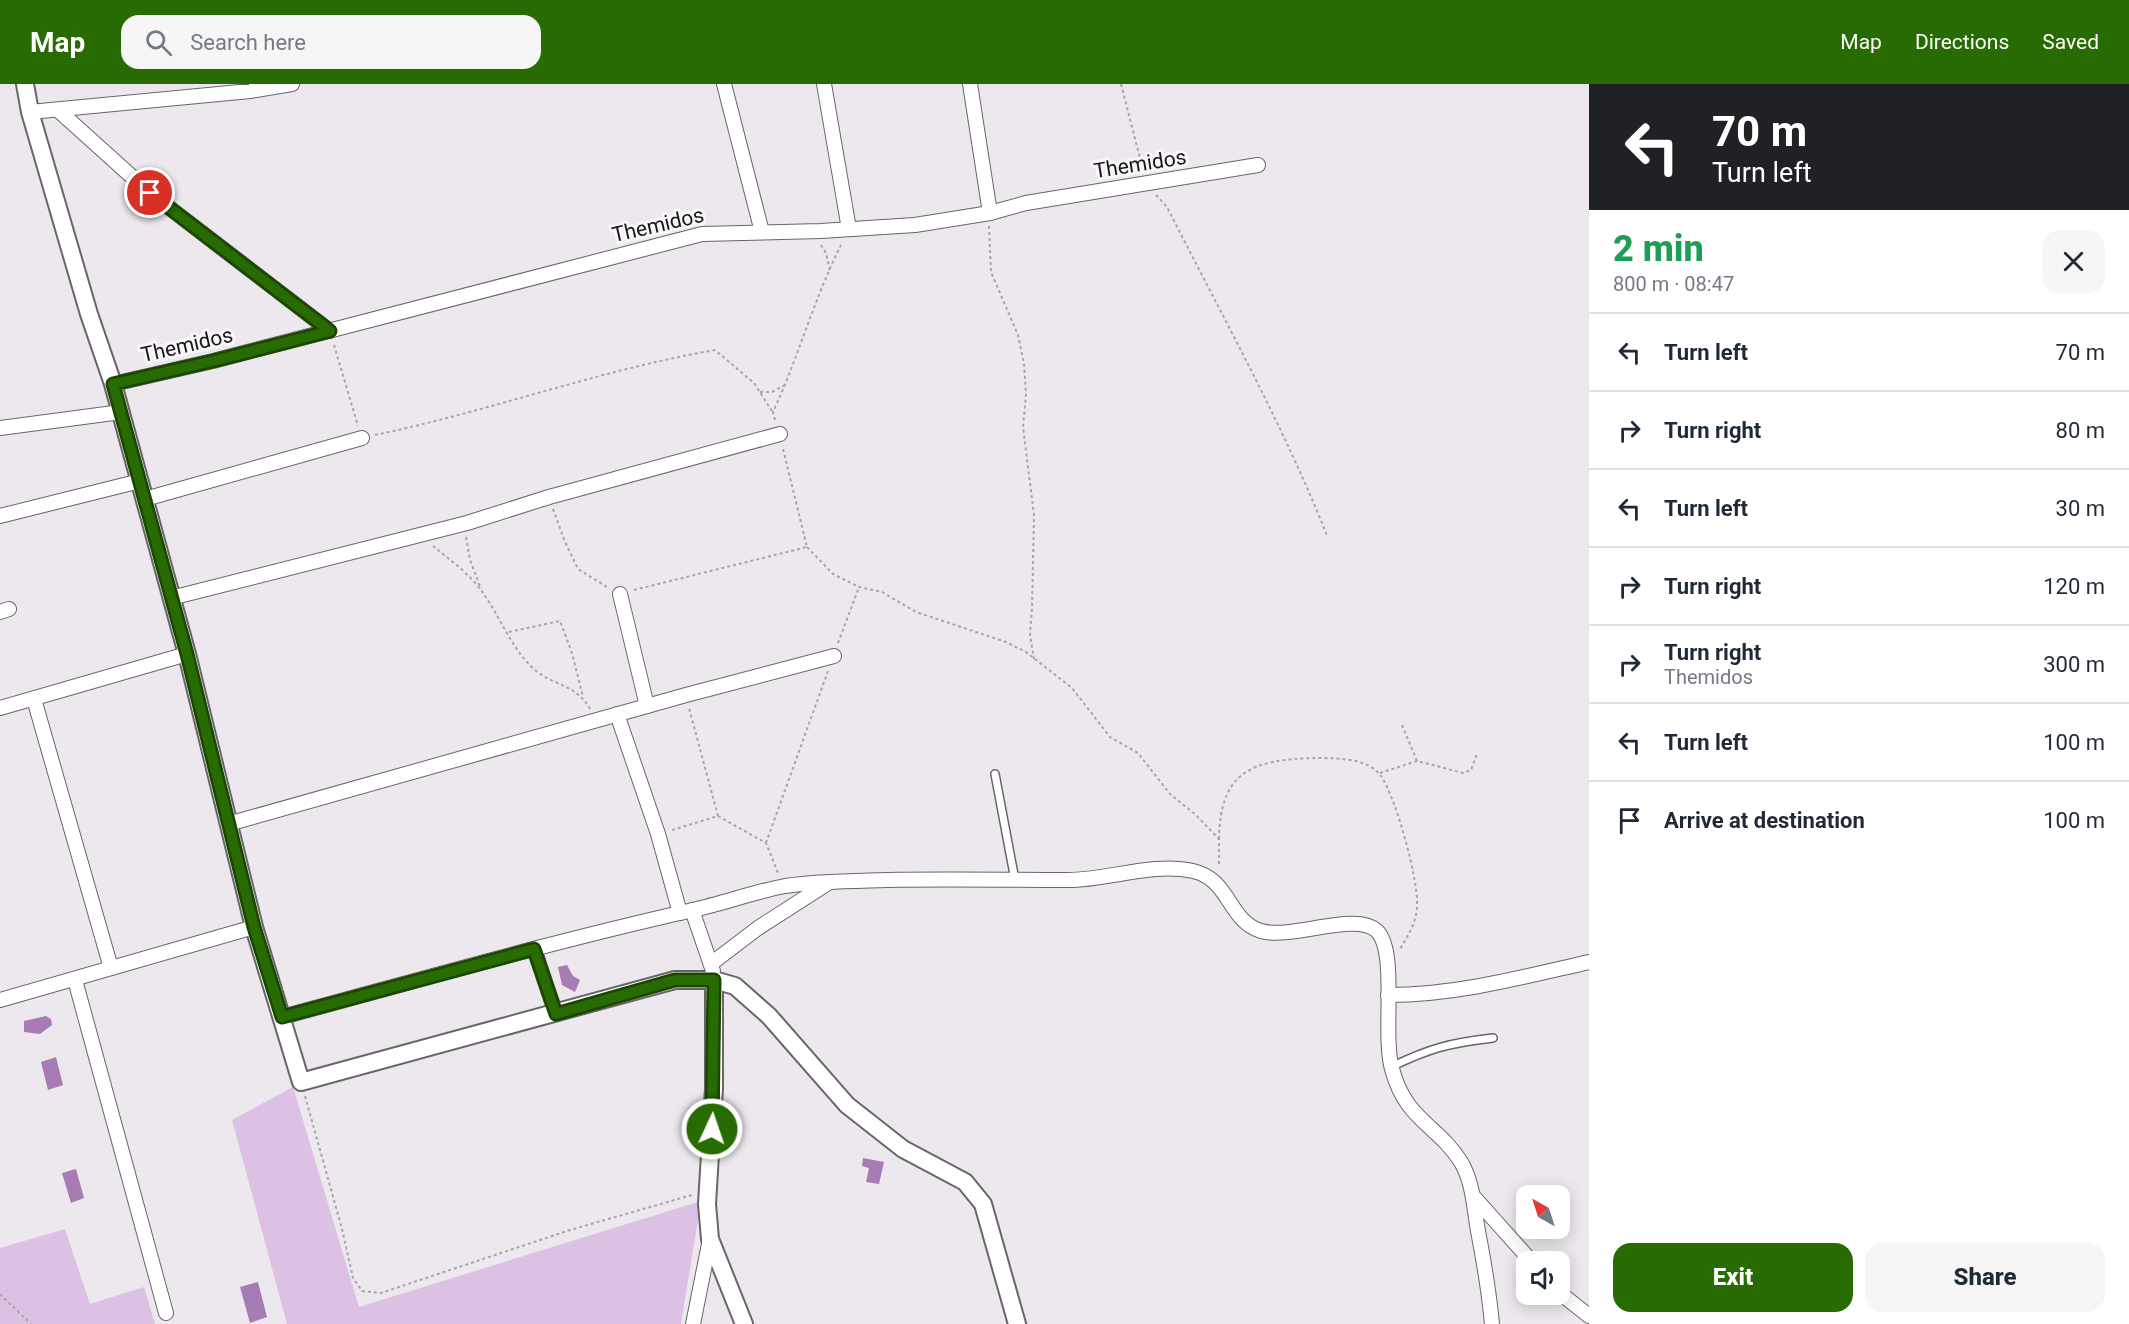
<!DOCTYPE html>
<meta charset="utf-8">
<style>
:root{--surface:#fff;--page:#f6f6f7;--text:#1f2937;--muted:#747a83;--line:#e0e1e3;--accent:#276b02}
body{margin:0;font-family:Roboto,sans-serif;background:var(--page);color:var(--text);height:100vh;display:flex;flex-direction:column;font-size:22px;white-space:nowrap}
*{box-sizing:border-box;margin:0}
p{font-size:20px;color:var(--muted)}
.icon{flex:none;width:33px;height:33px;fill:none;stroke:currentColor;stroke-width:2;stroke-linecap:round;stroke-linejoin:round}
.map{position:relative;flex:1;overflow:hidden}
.panel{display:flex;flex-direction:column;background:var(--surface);width:540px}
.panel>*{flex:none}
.guide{background:#202124;color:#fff;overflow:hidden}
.needle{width:39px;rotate:321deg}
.tools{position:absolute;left:1516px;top:1101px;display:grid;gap:12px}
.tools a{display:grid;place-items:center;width:54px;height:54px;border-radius:12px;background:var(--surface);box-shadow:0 3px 15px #0003;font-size:30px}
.pin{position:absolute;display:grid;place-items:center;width:51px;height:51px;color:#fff;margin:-26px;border:3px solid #fff;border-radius:50%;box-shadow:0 2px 6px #0007}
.me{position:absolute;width:66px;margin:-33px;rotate:3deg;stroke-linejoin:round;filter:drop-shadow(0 0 4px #0008)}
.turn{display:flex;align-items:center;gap:21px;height:126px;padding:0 24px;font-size:27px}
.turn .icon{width:78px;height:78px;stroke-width:2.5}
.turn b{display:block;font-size:42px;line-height:51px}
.round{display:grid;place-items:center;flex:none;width:63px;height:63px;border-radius:18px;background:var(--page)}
.summary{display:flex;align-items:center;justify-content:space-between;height:102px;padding:0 24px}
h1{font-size:36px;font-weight:800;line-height:45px;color:#1e9e55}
.cta{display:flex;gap:12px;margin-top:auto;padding:12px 24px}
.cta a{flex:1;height:69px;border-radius:18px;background:var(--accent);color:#fff;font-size:24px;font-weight:800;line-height:69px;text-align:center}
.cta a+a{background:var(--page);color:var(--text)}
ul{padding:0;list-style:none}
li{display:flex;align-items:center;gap:18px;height:78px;padding:0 24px;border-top:2px solid var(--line)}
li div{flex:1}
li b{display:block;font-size:22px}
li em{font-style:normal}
header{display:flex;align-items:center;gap:36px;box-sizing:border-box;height:84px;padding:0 30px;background:var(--accent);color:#fff}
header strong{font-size:28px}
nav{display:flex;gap:33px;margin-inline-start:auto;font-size:21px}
.search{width:420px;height:54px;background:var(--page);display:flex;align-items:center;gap:15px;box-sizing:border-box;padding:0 21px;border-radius:18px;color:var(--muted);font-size:22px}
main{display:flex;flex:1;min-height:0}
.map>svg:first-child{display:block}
</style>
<header>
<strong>Map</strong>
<div class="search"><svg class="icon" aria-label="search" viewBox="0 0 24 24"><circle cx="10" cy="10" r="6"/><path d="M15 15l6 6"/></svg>Search here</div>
<nav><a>Map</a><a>Directions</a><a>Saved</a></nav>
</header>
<main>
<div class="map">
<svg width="1589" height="1240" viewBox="0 0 1589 1240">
<rect width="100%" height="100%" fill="#ece8ed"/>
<g fill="#ddc1e5">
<path d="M293,1003L359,1223L701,1117L681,1240H287L232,1036Z"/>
<path d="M65,1145L90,1220L144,1203L155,1240H0V1164Z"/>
</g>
<g fill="#a77cb4">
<path d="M567,881L573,892L580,896L575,908L562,901L558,883Z"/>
<path d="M46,932L51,935L52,941L40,950L24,948V937Z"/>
<path d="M56,973L63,1001L48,1006L41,978Z"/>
<path d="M863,1074L884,1078L879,1100L866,1098L869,1084L862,1082Z"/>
<path d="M76,1085L84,1114L71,1119L62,1089Z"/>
<path d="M258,1198L267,1233L250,1239L240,1203Z"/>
</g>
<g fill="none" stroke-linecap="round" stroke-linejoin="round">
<defs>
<g id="service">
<path d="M995,690L1015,796"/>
<path d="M1391,983C1430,964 1450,959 1493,954"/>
</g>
<g id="minor">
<path d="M724,0L762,148"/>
<path d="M824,0L849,145"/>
<path d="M970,0L990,129"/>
<path d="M59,27L150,109L330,247"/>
<path d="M30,28L250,7L292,0"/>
<path d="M113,300L213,277L702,150L821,147L915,141L990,129L1026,119L1258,81"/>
<path d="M0,344L121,328"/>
<path d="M145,415L362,354"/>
<path d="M0,432L140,397"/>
<path d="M620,510L647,622"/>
<path d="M171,514L467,439L549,413L780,350"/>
<path d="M0,528L9,525"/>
<path d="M34,615L111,884"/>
<path d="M0,624L187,570"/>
<path d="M617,630L658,750L680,829"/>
<path d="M228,740L686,611L834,572"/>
<path d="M692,826L713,887"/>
<path d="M534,865L556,930"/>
<path d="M712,879L758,844L828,799"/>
<path d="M75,896L166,1229"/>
<path d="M1388,911C1456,911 1523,893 1589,878"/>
<path d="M0,916L254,843"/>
<path d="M282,933C419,896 555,857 693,826C724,819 754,808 785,802C818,797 853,797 887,796C947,795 1008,796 1068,796C1109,796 1152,778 1193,787C1230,795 1228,837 1261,847C1291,856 1356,827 1377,847C1398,868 1382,950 1392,985C1406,1037 1437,1040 1461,1078C1473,1098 1474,1124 1478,1147C1484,1178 1489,1208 1492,1240"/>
<path d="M1473,1112L1532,1178"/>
<path d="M1560,1209L1589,1232"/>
<path d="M693,1240L710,1155"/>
</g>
<g id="tertiary">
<path d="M25,0L30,28L89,230L113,300L187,570L254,843L301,998L675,896H714V1004L707,1120L710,1155L744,1240"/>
<path d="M714,896L735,902L769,932L847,1021L903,1065L965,1098L983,1120L1017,1240"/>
</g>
</defs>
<use href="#service" stroke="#686669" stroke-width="10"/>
<use href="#minor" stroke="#686669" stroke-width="16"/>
<use href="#tertiary" stroke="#686669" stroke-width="20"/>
<g stroke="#a8a5a9" stroke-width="2" stroke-dasharray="3 3" stroke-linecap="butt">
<path d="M1121,0L1143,86"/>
<path d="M1156,111L1167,123C1222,232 1283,340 1328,454"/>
<path d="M989,142L991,188L1018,251L1024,280L1026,311L1023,343L1034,431L1032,524L1030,551L1034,575"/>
<path d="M821,161L826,169L830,187"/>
<path d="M334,261L358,342"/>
<path d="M760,308H772L785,301"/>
<path d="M775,336L773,328C798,274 814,215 841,161"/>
<path d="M375,351C490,327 600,286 715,266L754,299L772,327"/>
<path d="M553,425L565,458L578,485L607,503"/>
<path d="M466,453L470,476L481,505"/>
<path d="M433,462C450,476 471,491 483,509C501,534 512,566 535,586C554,602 576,600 590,625"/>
<path d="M807,463L833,490L859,503L882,508L916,528L1006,558L1026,568L1072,604L1110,653L1138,669L1170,710L1196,731L1219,755V783"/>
<path d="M634,506L807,463L783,365"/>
<path d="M509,548L560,537L572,569L583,613"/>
<path d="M838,559L859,503"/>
<path d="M1402,641L1417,677"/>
<path d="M1380,689L1417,677L1463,689L1471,686L1477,670"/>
<path d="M718,732L766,759L778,789"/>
<path d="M672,746L718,732L689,624"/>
<path d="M1219,755C1220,688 1251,676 1313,674C1329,674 1353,674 1367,681C1372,683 1378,688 1381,692C1396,714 1419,797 1417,823C1416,839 1408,852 1400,865"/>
<path d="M766,759L828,587"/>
<path d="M305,1012L342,1145L353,1194L362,1207L381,1209L570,1146L692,1111"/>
<path d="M0,1210L31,1240"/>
</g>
<use href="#service" stroke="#fff" stroke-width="7"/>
<use href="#minor" stroke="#fff" stroke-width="14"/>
<use href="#tertiary" stroke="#fff" stroke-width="16"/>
</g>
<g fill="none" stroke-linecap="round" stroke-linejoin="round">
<defs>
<path id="route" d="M150,109L330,247L213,277L113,300L187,570L254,843L282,933L534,865L556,930L675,896H714L712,1045"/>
</defs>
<use href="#route" stroke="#194601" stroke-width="15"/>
<use href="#route" stroke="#276b02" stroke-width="10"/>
</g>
<g text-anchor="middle" stroke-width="6" stroke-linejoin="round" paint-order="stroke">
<g font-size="21" fill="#181718" stroke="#f9f6fa">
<text transform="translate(1140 80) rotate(-9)" y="7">Themidos</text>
<text transform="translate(658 141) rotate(-13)" y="7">Themidos</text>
<text transform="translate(187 261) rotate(-13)" y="7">Themidos</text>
</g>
</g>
</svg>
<div class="tools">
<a><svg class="needle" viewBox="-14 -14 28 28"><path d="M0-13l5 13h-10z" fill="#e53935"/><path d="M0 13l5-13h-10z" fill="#747a83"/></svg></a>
<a><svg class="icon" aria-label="sound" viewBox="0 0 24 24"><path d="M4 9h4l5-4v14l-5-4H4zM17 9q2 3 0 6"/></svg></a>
</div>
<div class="pin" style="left:150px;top:109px;background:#d93025"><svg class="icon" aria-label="arrive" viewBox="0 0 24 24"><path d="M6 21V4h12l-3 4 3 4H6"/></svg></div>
<svg class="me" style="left:712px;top:1045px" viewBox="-20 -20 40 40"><circle r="17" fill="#276b02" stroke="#fff" stroke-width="3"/><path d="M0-11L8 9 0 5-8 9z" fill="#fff"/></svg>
</div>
<section class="panel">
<div class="guide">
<div class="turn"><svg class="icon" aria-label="left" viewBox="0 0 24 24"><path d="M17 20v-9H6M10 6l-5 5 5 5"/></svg><div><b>70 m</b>Turn left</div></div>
</div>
<div class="summary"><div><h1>2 min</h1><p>800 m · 08:47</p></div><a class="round"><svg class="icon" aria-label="close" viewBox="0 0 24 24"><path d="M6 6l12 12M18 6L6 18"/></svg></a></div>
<ul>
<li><svg class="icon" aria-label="left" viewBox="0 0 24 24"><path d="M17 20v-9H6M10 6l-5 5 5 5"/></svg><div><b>Turn left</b></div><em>70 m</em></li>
<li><svg class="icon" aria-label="right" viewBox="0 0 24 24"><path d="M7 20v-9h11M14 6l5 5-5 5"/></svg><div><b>Turn right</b></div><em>80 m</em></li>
<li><svg class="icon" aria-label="left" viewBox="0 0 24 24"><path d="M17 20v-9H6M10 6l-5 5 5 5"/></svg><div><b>Turn left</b></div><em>30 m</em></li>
<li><svg class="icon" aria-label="right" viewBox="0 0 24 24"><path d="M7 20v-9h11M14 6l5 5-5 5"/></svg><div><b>Turn right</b></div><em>120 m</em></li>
<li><svg class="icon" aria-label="right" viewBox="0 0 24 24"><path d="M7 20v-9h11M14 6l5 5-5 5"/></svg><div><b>Turn right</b><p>Themidos</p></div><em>300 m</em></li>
<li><svg class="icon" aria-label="left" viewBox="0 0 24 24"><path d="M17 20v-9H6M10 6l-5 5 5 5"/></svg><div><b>Turn left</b></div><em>100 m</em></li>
<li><svg class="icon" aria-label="arrive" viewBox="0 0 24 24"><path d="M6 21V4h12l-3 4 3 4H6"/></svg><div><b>Arrive at destination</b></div><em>100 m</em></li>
</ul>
<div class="cta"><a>Exit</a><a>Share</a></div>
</section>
</main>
